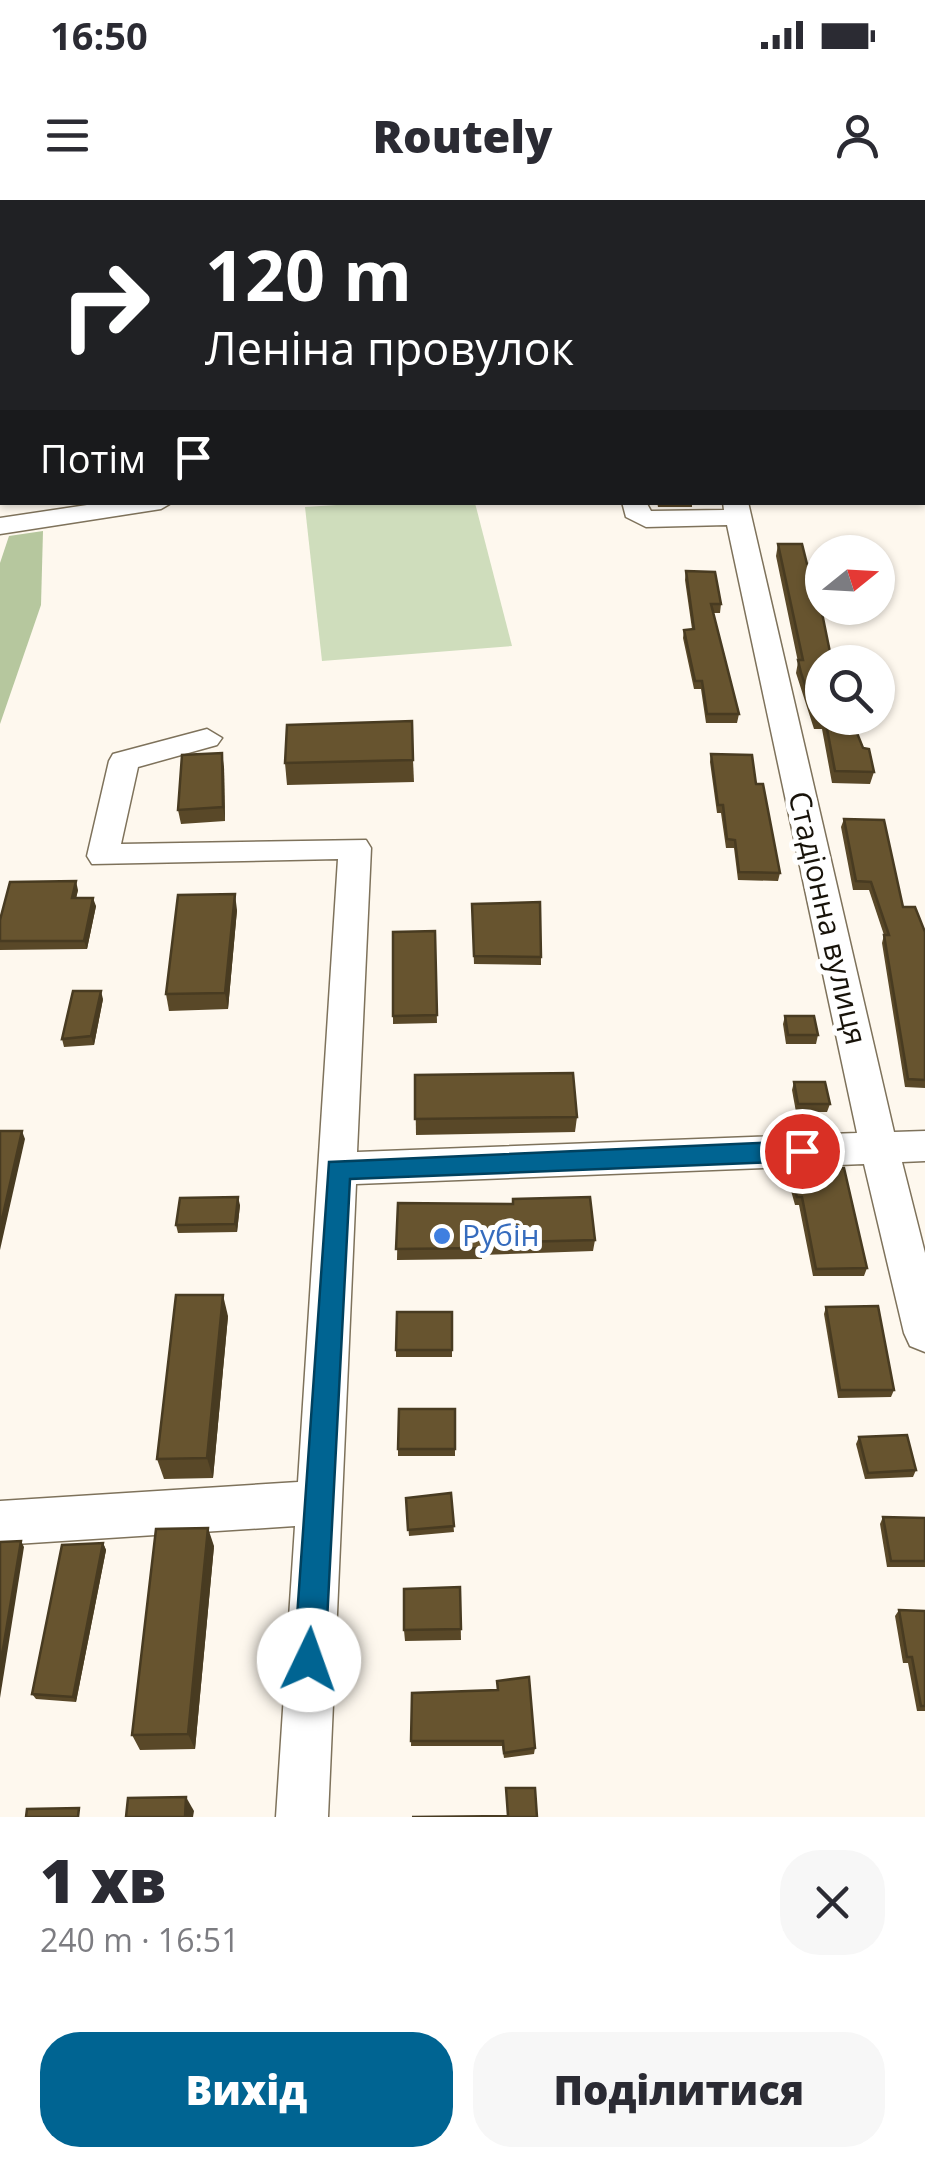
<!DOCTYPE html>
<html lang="uk">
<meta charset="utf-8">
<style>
:root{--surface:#fff;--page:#f7f7f7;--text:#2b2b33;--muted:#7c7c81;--accent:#006492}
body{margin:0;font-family:"Open Sans",sans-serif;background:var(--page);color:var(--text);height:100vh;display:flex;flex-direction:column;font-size:38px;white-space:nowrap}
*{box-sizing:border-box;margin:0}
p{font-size:32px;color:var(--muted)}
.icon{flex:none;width:55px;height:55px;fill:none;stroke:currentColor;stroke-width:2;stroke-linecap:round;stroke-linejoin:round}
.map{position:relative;height:1617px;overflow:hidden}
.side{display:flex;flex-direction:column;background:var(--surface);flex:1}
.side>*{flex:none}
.hud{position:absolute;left:0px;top:0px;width:925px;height:305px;box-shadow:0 2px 8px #0004;background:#202124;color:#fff;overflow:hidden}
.needle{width:65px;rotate:72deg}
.tools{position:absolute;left:805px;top:335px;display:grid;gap:20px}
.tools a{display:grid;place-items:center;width:90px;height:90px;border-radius:50%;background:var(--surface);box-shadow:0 2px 8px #0004;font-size:50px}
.pin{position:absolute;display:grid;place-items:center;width:85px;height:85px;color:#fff;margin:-42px;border:5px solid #fff;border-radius:50%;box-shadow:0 2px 10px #0007}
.me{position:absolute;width:110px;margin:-55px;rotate:3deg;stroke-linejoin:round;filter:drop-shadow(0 0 8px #0008)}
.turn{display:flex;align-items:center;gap:35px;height:210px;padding:0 40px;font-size:45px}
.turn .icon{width:130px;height:130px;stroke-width:2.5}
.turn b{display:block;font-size:70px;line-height:85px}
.then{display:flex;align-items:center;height:95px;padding:0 40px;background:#0003;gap:20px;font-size:38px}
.round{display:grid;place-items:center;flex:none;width:105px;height:105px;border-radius:40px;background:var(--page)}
.head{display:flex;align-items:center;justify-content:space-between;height:170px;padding:0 40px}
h1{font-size:60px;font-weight:800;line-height:75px}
.primary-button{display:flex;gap:20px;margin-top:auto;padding:20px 40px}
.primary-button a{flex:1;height:115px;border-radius:40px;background:var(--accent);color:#fff;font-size:40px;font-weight:800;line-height:115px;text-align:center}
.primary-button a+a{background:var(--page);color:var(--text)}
.status{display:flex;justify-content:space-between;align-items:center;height:70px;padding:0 50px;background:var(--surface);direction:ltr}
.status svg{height:28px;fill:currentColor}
header{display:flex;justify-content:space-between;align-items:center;height:130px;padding:0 40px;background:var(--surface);font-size:45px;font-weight:800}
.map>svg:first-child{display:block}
</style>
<div class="status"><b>16:50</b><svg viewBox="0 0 49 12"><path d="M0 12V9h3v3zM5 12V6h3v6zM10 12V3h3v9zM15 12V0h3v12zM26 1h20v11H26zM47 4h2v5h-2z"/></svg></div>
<header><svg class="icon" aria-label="menu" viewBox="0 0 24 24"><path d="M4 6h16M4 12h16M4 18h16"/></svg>Routely<svg class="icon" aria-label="person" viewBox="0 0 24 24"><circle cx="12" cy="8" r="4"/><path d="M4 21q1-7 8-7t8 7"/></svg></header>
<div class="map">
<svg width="925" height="1617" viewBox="0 0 925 1617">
<rect width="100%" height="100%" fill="#fef8ee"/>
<path fill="#cfddbc" d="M368,303H475L512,446L322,461L305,307Z"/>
<path fill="#b6c79e" d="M43,331L41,405L0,524V363L9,336Z"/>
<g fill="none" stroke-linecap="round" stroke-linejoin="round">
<defs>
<g id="minor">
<path d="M925,55V70L922,69Z"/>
<rect x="922" y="130" width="3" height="12"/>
<rect x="922" y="201" width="3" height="14"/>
<path d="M922,241L925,242V261H922Z"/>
<path d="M107,302H173L161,309L0,334V318Z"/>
<path d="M622,302H646L651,311L724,310L723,302H748L894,932L925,931V961L902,962L925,1053V1152L910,1146L904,1133L864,964L356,984L328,1617H276L295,1326L0,1345V1301L298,1282L338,659L92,664L87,656L109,561L113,554L207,529L222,538L217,545L138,567L121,644L366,640L371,648L357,952L857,933L727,325L646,327L626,317Z"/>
</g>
</defs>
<use href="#minor" stroke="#7e725b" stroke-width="3"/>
<use href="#minor" fill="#fff" fill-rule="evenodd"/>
</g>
<g fill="#594828">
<path d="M657,302H692V307H658Z"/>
<path d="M778,344L822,462V518H851L874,572L870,584L832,583L822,529H814L796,473L798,462L776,356Z"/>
<path d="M686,371L721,404L720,413H713L739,514L737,523H706L701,489H694L683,438L684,430L692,429L685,380Z"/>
<path d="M711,554L756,584L780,673L778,681L738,680L734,648H726L721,613H717L710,562Z"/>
<path d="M413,560L414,582L287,585L285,563Z"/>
<path d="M224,567L225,621L181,624L178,610Z"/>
<path d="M844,619L903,707L925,732V888L905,887L882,743L884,735L869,690H853L841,627Z"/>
<path d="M78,690L76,698L96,706L87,749L0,750V720Z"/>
<path d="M472,704L541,757V765L474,764Z"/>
<path d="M237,710L228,809L169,811L166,794Z"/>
<path d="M435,731L437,823L393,824V732Z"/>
<path d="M103,799L94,845L64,847L62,839Z"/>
<path d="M785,816L818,835L816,844H786L783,824Z"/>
<path d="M415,875L577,917L575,932L416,935Z"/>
<path d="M794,882L830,904L827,912H796L792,890Z"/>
<path d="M790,972L867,1068L864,1076H813L799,1005H795L788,980Z"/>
<path d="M398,1003L595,1040L593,1051L482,1055V1059L397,1060Z"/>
<path d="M240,1005L237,1032L178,1033L176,1025Z"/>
<path d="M826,1107L894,1190L891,1197L838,1198L824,1114Z"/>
<path d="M452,1112V1157H396V1150Z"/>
<path d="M228,1116L213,1278L164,1279L157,1259Z"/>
<path d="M455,1209V1256H398V1249Z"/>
<path d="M859,1237L916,1270L913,1277L865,1279L856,1244Z"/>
<path d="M451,1293L454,1332L409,1336L406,1298Z"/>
<path d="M883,1317L925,1318V1367H887L880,1324Z"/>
<path d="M103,1343L106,1350L76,1502L36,1499L32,1494Z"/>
<path d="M214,1346L195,1549L140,1550L132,1535Z"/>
<path d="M460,1387L461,1440L405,1441L404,1430Z"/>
<path d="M899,1410L925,1411V1511H917L908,1463H903L895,1416Z"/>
<path d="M497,1481L535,1548L534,1554L504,1558L502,1546H411L412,1493L497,1490Z"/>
</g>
<g fill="#483b21">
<path d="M222,553L224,567L225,621L223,607Z"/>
<path d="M76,681L78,690L74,707L72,698Z"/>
<path d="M235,694L237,710L228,809L225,793Z"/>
<path d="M93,698L96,706L87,749L84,741Z"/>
<path d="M101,791L103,799L94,845L91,836Z"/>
<path d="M22,931L25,939L0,1050V1028Z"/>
<path d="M238,997L240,1005L237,1032L235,1024Z"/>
<path d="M223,1095L228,1116L213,1278L207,1258Z"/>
<path d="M208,1328L214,1346L195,1549L188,1534Z"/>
<path d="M21,1341L24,1347L0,1498V1467Z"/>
<path d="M103,1343L106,1350L76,1502L73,1497Z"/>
<path d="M186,1597L194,1611L193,1617H185Z"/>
</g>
<g fill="#67542f" stroke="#483b21" stroke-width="2.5">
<path d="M840,0H884L883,2H839Z"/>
<path d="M778,344H802L807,364H812L832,462H822V516L816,517L801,473L798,460H803Z"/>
<path d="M686,371L715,372L721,404H711L739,514H707L702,481H695L684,430L694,429Z"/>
<path d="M825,518H851L863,548L869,549L874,572L835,571Z"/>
<path d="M412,521L413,560L285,563L287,525Z"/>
<path d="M222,553L223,607L178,610L182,555Z"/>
<path d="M711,554L752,555L756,584H763L780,673L739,672L735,640L727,639L723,605H718Z"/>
<path d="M844,619L884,620L903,707H915L925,732V880L908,879L884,735H889L871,682L856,681Z"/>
<path d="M76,681L72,698H93L84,741H0V720L10,682Z"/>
<path d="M235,694L225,793L166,794L178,695Z"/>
<path d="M540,702L541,757L474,756L472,704Z"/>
<path d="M435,731L437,815L393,816V732Z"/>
<path d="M73,791H101L91,836L62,839Z"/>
<path d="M785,816H814L818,835H788Z"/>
<path d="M573,873L577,917L415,919V875Z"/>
<path d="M794,882H825L830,904H798Z"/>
<path d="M0,931H22L0,1028Z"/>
<path d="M844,968L867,1068L816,1069L802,997H797L790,972Z"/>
<path d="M238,997L235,1024L176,1025L180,998Z"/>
<path d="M590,997L595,1040L482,1043V1048L396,1049L398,1003L513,1004V999Z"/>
<path d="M176,1095H223L207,1258L157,1259Z"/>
<path d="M878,1106L894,1190H840L826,1107Z"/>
<path d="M397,1112H452V1150H396Z"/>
<path d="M399,1209H455V1249H398Z"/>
<path d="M907,1235L916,1270L868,1273L859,1237Z"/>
<path d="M451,1293L454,1326L408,1330L406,1298Z"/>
<path d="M883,1317L925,1318V1361H891Z"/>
<path d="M208,1328L188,1534L132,1535L156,1329Z"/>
<path d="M21,1341L0,1467V1342Z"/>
<path d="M103,1343L73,1497L32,1494L62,1345Z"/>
<path d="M460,1387L461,1429L404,1430V1389Z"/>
<path d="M899,1410L925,1411V1506H921L912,1457H907Z"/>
<path d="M529,1477L535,1548L504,1553L503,1541H411L412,1493L498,1490L497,1481Z"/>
<path d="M506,1588H535L537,1617H412L508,1616Z"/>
<path d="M186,1597L185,1617H126L128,1598Z"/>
<path d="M79,1608L78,1617H26L27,1609Z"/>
</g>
<path fill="#006492" stroke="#00415f" stroke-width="2.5" d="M802,941L814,951L802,961L350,979L325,1460L320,1471L309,1475L298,1471L294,1460L329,962Z"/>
<circle fill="#3f7fe0" stroke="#fff" stroke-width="4" cx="442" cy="1036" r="10"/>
<g text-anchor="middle" stroke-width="10" stroke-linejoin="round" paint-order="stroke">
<g font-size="30" fill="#171209" stroke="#fff">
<text transform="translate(827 718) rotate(77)" y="10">Стадіонна вулиця</text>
</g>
<g font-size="30" fill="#366cbe" stroke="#fff" text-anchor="start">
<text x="462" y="1046">Рубін</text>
</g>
</g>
</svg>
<div class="tools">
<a><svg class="needle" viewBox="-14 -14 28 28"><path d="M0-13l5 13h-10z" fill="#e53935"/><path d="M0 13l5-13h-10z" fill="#7c7c81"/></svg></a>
<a><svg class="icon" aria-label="search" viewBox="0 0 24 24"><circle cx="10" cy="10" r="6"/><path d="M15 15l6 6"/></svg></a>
</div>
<div class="pin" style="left:802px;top:951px;background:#d93025"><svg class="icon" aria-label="arrive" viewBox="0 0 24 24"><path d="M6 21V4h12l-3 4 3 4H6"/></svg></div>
<svg class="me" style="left:309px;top:1460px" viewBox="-20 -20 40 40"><circle r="19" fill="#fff"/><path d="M0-13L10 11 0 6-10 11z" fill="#006492"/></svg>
<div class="hud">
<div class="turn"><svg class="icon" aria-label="right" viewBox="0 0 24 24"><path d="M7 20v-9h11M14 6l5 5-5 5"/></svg><div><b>120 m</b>Леніна провулок</div></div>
<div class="then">Потім<svg class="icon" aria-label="arrive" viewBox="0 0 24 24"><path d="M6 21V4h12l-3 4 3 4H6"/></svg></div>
</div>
</div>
<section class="side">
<div class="head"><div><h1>1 хв</h1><p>240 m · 16:51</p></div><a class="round"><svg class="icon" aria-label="close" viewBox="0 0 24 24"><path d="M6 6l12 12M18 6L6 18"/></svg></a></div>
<div class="primary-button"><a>Вихід</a><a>Поділитися</a></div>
</section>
